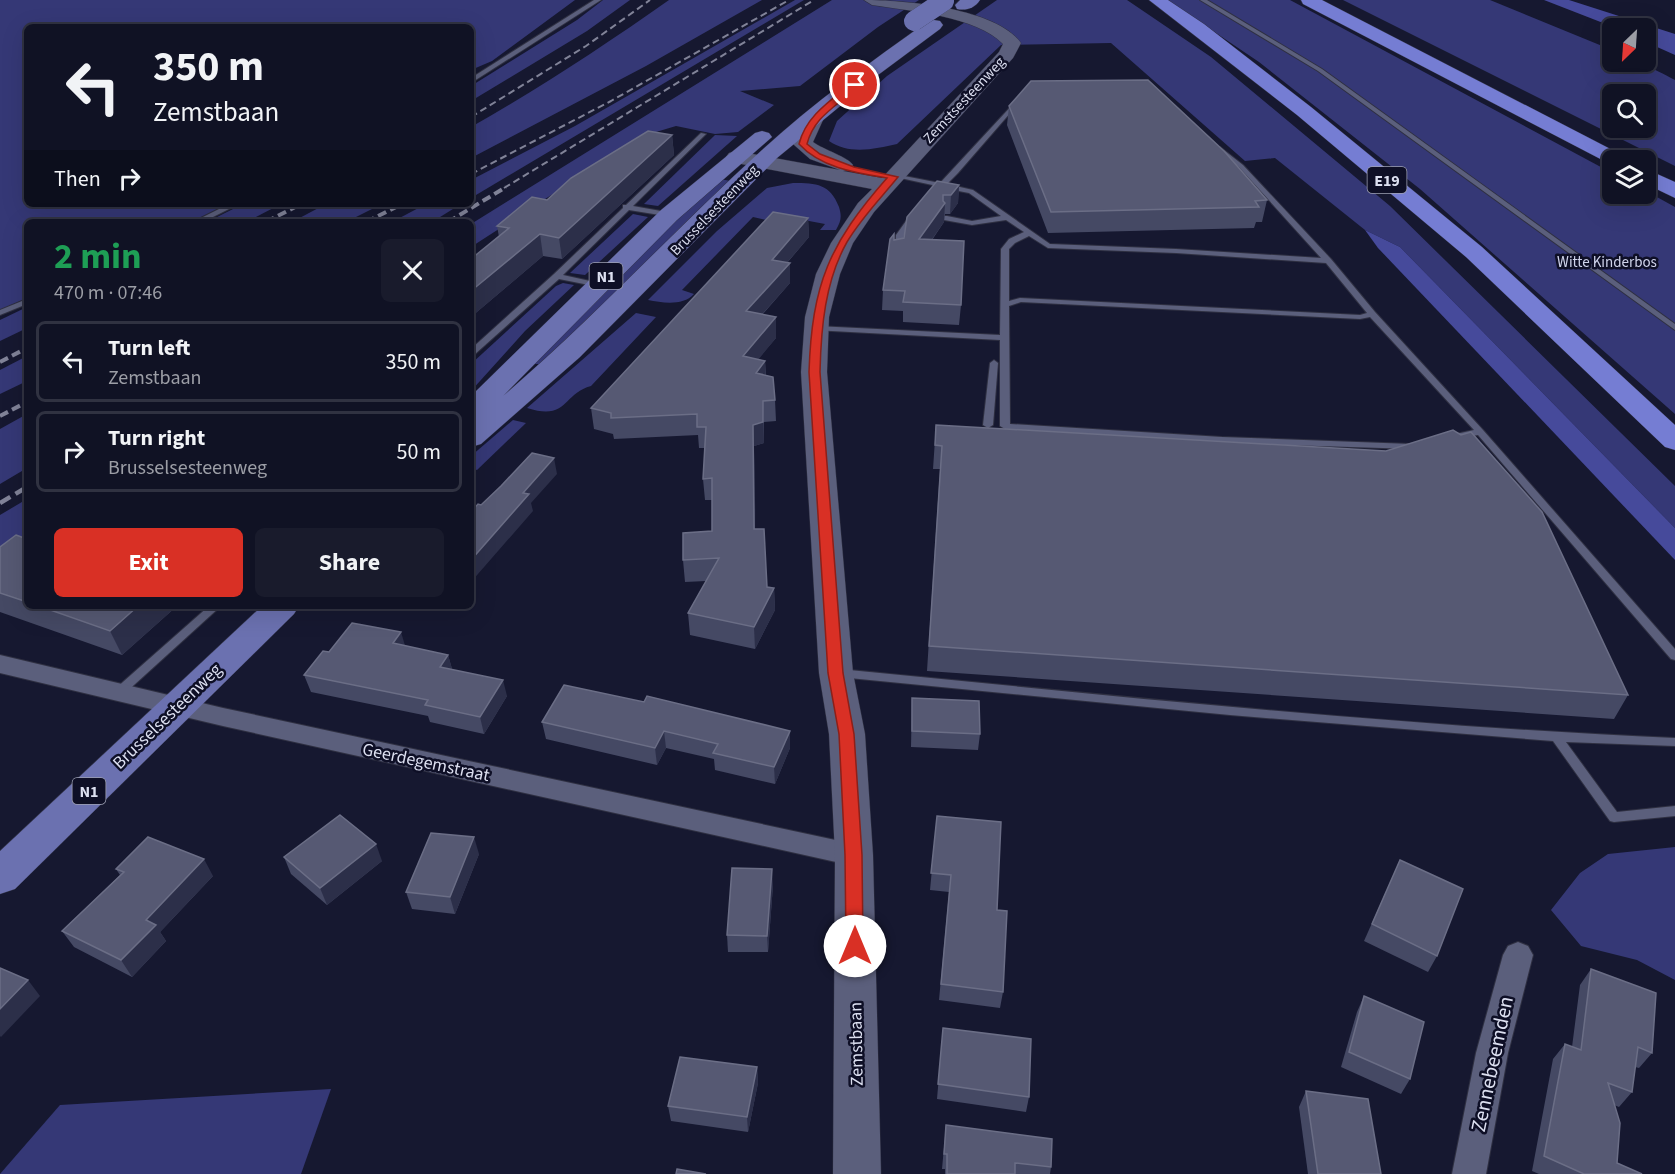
<!DOCTYPE html>
<meta charset="utf-8">
<style>
:root{--surface:#101224;--page:#191b2c;--text:#f1f3f6;--muted:#9c9ea6;--line:#303241;--accent:#d93025}
body{margin:0;font-family:"Source Sans 3",sans-serif;background:var(--page);color:var(--text);height:100vh;display:flex;flex-direction:column;font-size:22px;white-space:nowrap}
*{box-sizing:border-box;margin:0}
p{font-size:20px;color:var(--muted)}
.icon{flex:none;width:33px;height:33px;fill:none;stroke:currentColor;stroke-width:2;stroke-linecap:round;stroke-linejoin:round}
.map{position:relative;flex:1;overflow:hidden}
.side{position:absolute;left:24px;top:219px;width:450px;height:390px;display:flex;flex-direction:column;background:var(--surface);border-radius:9px;box-shadow:0 6px 24px #0002,0 0 0 2px var(--line)}
.side>*{flex:none}
.banner{position:absolute;left:24px;top:24px;width:450px;height:183px;border-radius:9px;box-shadow:0 6px 24px #0002,0 0 0 2px var(--line);background:#101224;color:var(--text);overflow:hidden}
.needle{width:39px;rotate:205deg}
.fabs{position:absolute;left:1602px;top:18px;display:grid;gap:12px}
.fabs a{display:grid;place-items:center;width:54px;height:54px;border-radius:9px;background:var(--surface);box-shadow:0 6px 24px #0002,0 0 0 2px var(--line);font-size:30px}
.pin{position:absolute;display:grid;place-items:center;width:51px;height:51px;color:#fff;margin:-26px;border:3px solid #fff;border-radius:50%;box-shadow:0 2px 6px #0007}
.me{position:absolute;width:66px;margin:-33px;rotate:0deg;stroke-linejoin:round;filter:drop-shadow(0 0 4px #0008)}
.turn{display:flex;align-items:center;gap:21px;height:126px;padding:0 30px;font-size:27px}
.turn .icon{width:78px;height:78px;stroke-width:2.5}
.turn b{display:block;font-size:42px;line-height:51px}
.then{display:flex;align-items:center;height:57px;padding:0 30px;background:#0003;gap:12px;font-size:22px}
.round{display:grid;place-items:center;flex:none;width:63px;height:63px;border-radius:9px;background:var(--page)}
.headline{display:flex;align-items:center;justify-content:space-between;height:102px;padding:0 30px}
h1{font-size:36px;font-weight:700;line-height:45px;color:#1e9e55}
.primary-button{display:flex;gap:12px;margin-top:auto;padding:12px 30px}
.primary-button a{flex:1;height:69px;border-radius:9px;background:var(--accent);color:#fff;font-size:24px;font-weight:700;line-height:69px;text-align:center}
.primary-button a+a{background:var(--page);color:var(--text)}
ul{padding:0;list-style:none}
li{display:flex;align-items:center;gap:18px;height:81px;margin:0 12px 9px;padding:0 18px;border:3px solid var(--line);border-radius:9px}
li div{flex:1}
li b{display:block;font-size:22px}
li em{font-style:normal}
.map>svg:first-child{display:block}
</style>
<div class="map">
<svg width="1675" height="1174" viewBox="0 0 1675 1174">
<rect width="100%" height="100%" fill="#161830"/>
<g fill="#353876" fill-rule="evenodd">
<path d="M0,0H575L492,61L471,70V27H27V204H228L191,222H27V298L0,310Z"/>
<path d="M603,0H630L587,31L471,101V86L577,20Z"/>
<path d="M669,0H762L646,66L471,158V127C540,88 605,45 669,0Z"/>
<path d="M795,0H804L471,198V180L575,126Z"/>
<path d="M832,0H919L878,27L800,86L740,91L774,105L738,132L715,134L676,126L656,132L618,152L471,247V224Z"/>
<path d="M997,0H1127L1211,57L1390,206L1675,486V528L1400,247L1365,230L1275,158L1245,161L1111,43L1001,45L897,144C875,149 849,155 829,141L837,121L887,76Z"/>
<path d="M1167,0H1290L1612,173V194H1646V191L1675,207V414L1420,189L1259,62Z"/>
<path d="M1343,0H1490L1612,50V62C1640,62 1651,67 1675,80V166ZM1612,94H1646V128H1612Z"/>
<path d="M715,135L737,136L658,206L644,204Z"/>
<path d="M720,179L736,182L540,364H534L597,296Z"/>
<path d="M793,183C817,183 830,184 839,207C842,217 841,221 836,230H820L825,224L772,214L766,220L753,217L682,290L694,294C683,306 663,303 648,300L717,231L767,188Z"/>
<path d="M243,204H281L246,222H207Z"/>
<path d="M326,204H382L346,222H292Z"/>
<path d="M426,204H461L432,222H392Z"/>
<path d="M633,214L648,217L585,275L570,273Z"/>
<path d="M563,283L574,285L525,331L471,391V364L556,286Z"/>
<path d="M27,307V328L0,341V320Z"/>
<path d="M636,313L656,317L591,386C562,394 568,421 527,408Z"/>
<path d="M27,356V381L0,394V370Z"/>
<path d="M27,414V468L0,484V429Z"/>
<path d="M513,420L526,423L477,470L471,468V456Z"/>
<path d="M27,499V554L0,572V515Z"/>
<path d="M1675,847V980L1637,960L1581,946L1551,910L1580,873L1608,854Z"/>
<path d="M331,1089L301,1174H0L60,1105Z"/>
</g>
<g fill="#464a9b">
<path d="M1544,0H1569L1675,34V55L1646,42V28H1616Z"/>
<path d="M1365,230L1400,247L1675,528V560L1378,248Z"/>
</g>
<g fill="none" stroke-linecap="round" stroke-linejoin="round">
<defs>
<g id="lane">
<path d="M594,0H601L471,83V78Z"/>
<path d="M1200,0H1207L1322,69L1675,324V330L1318,71Z"/>
<path d="M1016,101L1018,102V104L958,173L947,184L973,190L1050,244L1176,249L1321,258L1239,167L1215,148L1220,147L1243,165L1331,259L1375,312L1483,430L1675,649V660L1671,659L1478,435L1456,438L1454,436L1456,434L1474,430L1370,317L1360,319L1021,302L1009,306L1010,424L1222,437L1411,444L1416,447L1414,449L1222,443L1005,429L1000,426V340L813,330V326H816L1000,335L1001,249L1009,239L1024,232L1006,220L972,225L944,220V216H947L972,221L1001,216L969,193L943,188L938,191L935,189L937,186L891,176L894,174L940,183ZM1029,236L1048,248L1176,253L1326,263L1367,313L1360,315L1020,298L1009,301V249L1015,243Z"/>
<path d="M701,133L706,134L633,206L672,213V217L629,210L563,275L599,283V287L559,279L474,355L471,356V349L554,274L623,208V205H626Z"/>
<path d="M229,204H239L203,222H193Z"/>
<path d="M911,214L918,216L904,235L902,253L895,255L896,235Z"/>
<path d="M27,299V304L0,315V310Z"/>
<path d="M994,360L998,363L993,425L988,428L983,425L990,363Z"/>
<path d="M209,606H221L123,695H115L113,692L115,689Z"/>
<path d="M839,669C1117,696 1396,726 1675,738V746L1566,742L1617,812L1675,806V816L1614,822L1610,821L1553,741L1230,715L839,677L835,676L833,673L835,670Z"/>
</g>
<g id="street">
<path d="M0,655L223,708L854,844L864,847L868,855L864,863L854,866L223,726L0,673Z"/>
<path d="M1518,942L1528,946L1533,955L1508,1053L1486,1174H1452L1476,1053L1503,955L1508,946Z"/>
</g>
<path id="secondary" d="M864,0C904,0 996,8 1021,43L1013,58L874,212L853,243L840,274L829,317L827,372L853,673L865,734L873,855L881,1174H833L835,855L829,734L819,673L801,372L805,317L816,274L831,243L858,203L872,189L736,163L729,161L726,157L729,153L736,151L840,170L810,159L793,144L797,130L806,116H820L823,120L813,142C824,150 848,157 853,165L850,169L843,171L882,178L999,52L1003,44C976,16 910,11 872,5Z"/>
<g id="primary">
<path d="M960,0H980C975,8 966,11 957,9L955,5Z"/>
<path d="M934,20L940,21L943,25L940,29L878,75L777,158L580,357L481,444L471,447V423L475,419L471,420V396L661,210L755,133L762,131L769,133L772,137L677,220L503,396C594,318 674,230 762,150C813,103 871,62 928,21Z"/>
<path d="M262,606H299L294,614L15,889L0,894V851Z"/>
</g>
<g id="highway">
<path d="M1149,0H1168L1204,24L1311,107L1482,247L1675,425V450L1665,447L1466,257L1297,115Z"/>
<path d="M1301,0H1322L1624,156L1628,160H1612V165L1610,164L1303,4Z"/>
<path d="M1646,169L1675,182V198L1646,184Z"/>
</g>
</defs>
<use href="#lane" stroke="#2f3042" stroke-width="2"/>
<use href="#street" stroke="#2f3042" stroke-width="2"/>
<use href="#secondary" stroke="#2f3042" stroke-width="1"/>
<use href="#primary" stroke="#2f3042" stroke-width="1"/>
<use href="#highway" stroke="#2f3042" stroke-width="1"/>
<use href="#lane" fill="#5b5f7c" fill-rule="evenodd"/>
<use href="#street" fill="#5b5f7c" fill-rule="evenodd"/>
<use href="#secondary" fill="#5b5f7c" fill-rule="evenodd"/>
<use href="#primary" fill="#6b71b0" fill-rule="evenodd"/>
<use href="#highway" fill="#757dd3" fill-rule="evenodd"/>
<g stroke="#818398" stroke-width="2" stroke-dasharray="7 4" stroke-linecap="butt">
<path d="M471,117L586,46L650,0"/>
<path d="M471,174L611,101L789,0"/>
<path d="M504,188L814,0"/>
</g>
<g stroke="#818398" stroke-width="4" stroke-dasharray="9 4.5" stroke-linecap="butt">
<path d="M266,222L301,204"/>
<path d="M366,222L402,204"/>
<path d="M448,222L506,187"/>
<path d="M0,362L27,348"/>
<path d="M0,416L27,402"/>
</g>
<path stroke="#818398" stroke-width="4.5" stroke-dasharray="12 6" stroke-linecap="butt" d="M0,503L27,487"/>
<defs>
<path id="primary-bridge" d="M914,21L944,1"/>
</defs>
<use href="#primary-bridge" stroke="#2f3042" stroke-width="20" stroke-linecap="butt"/>
<use href="#primary-bridge" stroke="#6b71b0" stroke-width="20"/>
</g>
<g fill="#454964">
<path d="M1009,106L1267,200L1262,222H1256L1254,228L1048,233L1007,125Z"/>
<path d="M672,135L674,155L562,259L543,256L471,317V259L499,237L497,226Z"/>
<path d="M959,185L958,203L950,214H945L944,222L932,240L961,305L959,325L903,322V311L882,310L883,290L894,240L904,238L907,217Z"/>
<path d="M808,218L809,237L787,263H790V283L762,315L776,338L758,359L765,361L766,375L775,400L776,421L764,422V443L754,446L755,529L767,587L774,588L775,610L755,649L690,635L688,613L706,581L685,582L683,560L712,531V500H705L703,479L705,448H699L698,435L614,439L613,434L594,429L591,408Z"/>
<path d="M936,425L1628,695L1614,719L927,671L940,469H933Z"/>
<path d="M27,539V606H177L122,655L0,612V547Z"/>
<path d="M405,646L448,655L452,669L507,696L484,734L430,722L428,716L311,692L304,675L329,652Z"/>
<path d="M564,685L790,748L775,784L715,770L714,759L666,748L657,765L546,739L542,722Z"/>
<path d="M912,698L980,734L978,750L911,747Z"/>
<path d="M937,816L997,910L1003,992L1000,1008L939,1000L949,892L930,890Z"/>
<path d="M479,854L455,914L412,909L406,892Z"/>
<path d="M284,857L382,861L327,905L291,874Z"/>
<path d="M1400,860L1437,956L1428,972L1364,941Z"/>
<path d="M116,869L213,876L160,932L166,941L132,977L74,947L62,931L120,875Z"/>
<path d="M773,885L768,952H728L727,935Z"/>
<path d="M1591,969L1652,1053L1639,1068L1635,1067L1632,1092L1619,1107L1614,1105L1617,1163L1642,1174H1539L1532,1171L1553,1059L1565,1044L1572,1047L1580,985Z"/>
<path d="M1364,996L1410,1079L1401,1094L1341,1067L1357,1012Z"/>
<path d="M943,1028L1029,1097L1026,1112L937,1099Z"/>
<path d="M757,1067L758,1083L748,1132L671,1121L668,1106Z"/>
<path d="M1306,1091L1381,1174H1308L1299,1107Z"/>
<path d="M946,1125L1051,1167L1050,1174H945V1169H942Z"/>
</g>
<g fill="#2c2f49">
<path d="M672,135L674,155L562,259L559,238Z"/>
<path d="M959,185L958,203L950,214L951,195Z"/>
<path d="M945,203L944,222L918,259L919,239Z"/>
<path d="M808,218L809,237L772,280V260Z"/>
<path d="M540,234L543,256L471,317V291Z"/>
<path d="M790,263V283L747,331L746,311Z"/>
<path d="M776,317V338L744,377L743,356Z"/>
<path d="M765,361L766,381L756,373Z"/>
<path d="M763,401L764,443L754,446L756,551L753,425Z"/>
<path d="M554,458L557,474L531,503L533,511L471,582V560L523,493Z"/>
<path d="M774,588L775,610L755,649L754,627Z"/>
<path d="M138,606H177L122,655L110,631Z"/>
<path d="M401,632L406,649L393,643Z"/>
<path d="M448,655L453,672L440,667Z"/>
<path d="M503,680L507,696L484,734L480,717Z"/>
<path d="M664,731L666,748L657,765L655,748Z"/>
<path d="M790,731V748L775,784L774,767Z"/>
<path d="M474,837L479,854L455,914L450,897Z"/>
<path d="M376,844L382,861L327,905L320,888Z"/>
<path d="M204,859L213,876L160,932L166,941L132,977L121,960L146,920Z"/>
<path d="M772,869L773,885L768,952L767,936Z"/>
<path d="M28,980L40,996L1,1037L0,1036V1009Z"/>
<path d="M757,1067L758,1083L748,1132L747,1117Z"/>
</g>
<g fill="#565973" stroke="#6b6e86" stroke-width="1.5">
<path d="M1148,80L1224,151L1267,200L1255,201L1259,207L1051,212L1009,106L1031,81Z"/>
<path d="M648,131L672,135L559,238L540,234L471,291V259L509,228L497,226L532,197L547,200L571,178Z"/>
<path d="M937,181L959,185L951,195H943V201L945,203L919,239L964,241L961,305L903,302L905,291L883,290L890,239L894,234V240L904,238L907,217Z"/>
<path d="M773,212L808,218L772,260L790,263L746,311L776,317L743,356L765,361L756,373L773,377L775,400L763,401V422L753,425L754,529H764L767,587L774,588L754,627L688,613L719,558L683,560V533L712,531V478L703,479L706,427H697V414L611,418V413L591,408Z"/>
<path d="M936,425L1386,451L1453,430L1461,435L1471,432L1542,512L1628,695L929,646L942,446L935,445Z"/>
<path d="M532,453L554,458L523,493L529,494L471,560V512L478,504L481,505L501,486Z"/>
<path d="M16,535L27,539V602L0,593V547Z"/>
<path d="M39,606H138L110,631Z"/>
<path d="M352,623L401,632L393,643L448,655L440,667L503,680L480,717L425,705L428,700L304,675L323,651L329,652Z"/>
<path d="M564,685L644,702L647,696L790,731L774,767L713,753L718,744L664,731L655,748L542,722Z"/>
<path d="M912,698L979,701L980,734L912,731Z"/>
<path d="M340,815L376,844L320,888L284,857Z"/>
<path d="M937,816L1001,822L997,910L1007,911L1003,992L941,984L951,875L931,873Z"/>
<path d="M431,833L474,837L450,897L406,892Z"/>
<path d="M148,837L204,859L146,920L156,925L121,960L62,931L124,872L116,869Z"/>
<path d="M1400,860L1463,889L1437,956L1372,924Z"/>
<path d="M732,868L772,869L767,936L727,935Z"/>
<path d="M0,968L28,980L0,1009Z"/>
<path d="M1591,969L1656,993L1652,1053L1638,1047L1632,1092L1608,1083L1620,1123L1617,1163L1642,1174H1584L1544,1156L1565,1044L1581,1050Z"/>
<path d="M1364,996L1424,1022L1410,1079L1349,1052Z"/>
<path d="M943,1028L1031,1039L1029,1097L938,1084Z"/>
<path d="M680,1057L757,1067L747,1117L668,1106Z"/>
<path d="M1306,1091L1368,1099L1381,1174H1318Z"/>
<path d="M946,1125L1052,1139L1051,1167L1015,1163V1174H947V1154H944Z"/>
<path d="M677,1169L706,1174H676Z"/>
</g>
<path fill="#d93025" stroke="#8d1f18" stroke-width="1.5" d="M852,83L859,85C839,106 815,114 807,144L820,154L854,167L898,177C881,198 861,218 847,242C825,281 821,328 820,372L843,673L854,734L862,855L863,946L861,952L855,954L848,952L846,946L845,855L839,734L828,673L809,372C812,284 829,244 887,178C857,173 821,168 799,144C806,116 830,101 852,83Z"/>
<g text-anchor="middle" stroke-width="5" stroke-linejoin="round" paint-order="stroke">
<g font-size="15" fill="#dcdff0" stroke="#0e0f26">
<text transform="translate(964 100) rotate(-47)" y="5">Zemstsesteenweg</text>
<text transform="translate(714 210) rotate(-46)" y="5">Brusselsesteenweg</text>
</g>
<g font-size="15" fill="#d0d4eb" stroke="#0e0f26">
<text x="1607" y="267">Witte Kinderbos</text>
</g>
<g fill="#0e0f26" stroke="#9ea1b3" stroke-width="1.5">
<rect x="1367.5" y="167" width="39" height="26" rx="4.5"/>
<rect x="589.5" y="263" width="33" height="26" rx="4.5"/>
<rect x="72.5" y="778" width="33" height="26" rx="4.5"/>
</g>
<g font-size="16" font-weight="bold" fill="#dcdff0">
<text x="1387" y="186">E19</text>
<text x="606" y="282">N1</text>
<text x="89" y="797">N1</text>
</g>
<g font-size="18" fill="#dcdff0" stroke="#0e0f26">
<text transform="translate(167 716) rotate(-44)" y="6">Brusselsesteenweg</text>
<text transform="translate(426 762) rotate(12)" y="6">Geerdegemstraat</text>
<text transform="translate(856 1044) rotate(-91)" y="6">Zemstbaan</text>
</g>
<g font-size="21" fill="#dcdff0" stroke="#0e0f26">
<text transform="translate(1492 1064) rotate(-78)" y="7">Zennebeemden</text>
</g>
</g>
</svg>
<div class="fabs">
<a><svg class="needle" viewBox="-14 -14 28 28"><path d="M0-13l5 13h-10z" fill="#e53935"/><path d="M0 13l5-13h-10z" fill="#9c9ea6"/></svg></a>
<a><svg class="icon" aria-label="search" viewBox="0 0 24 24"><circle cx="10" cy="10" r="6"/><path d="M15 15l6 6"/></svg></a>
<a><svg class="icon" aria-label="layers" viewBox="0 0 24 24"><path d="M12 4l9 5-9 5-9-5zM3 14l9 5 9-5"/></svg></a>
</div>
<div class="pin" style="left:855px;top:85px;background:#d93025"><svg class="icon" aria-label="arrive" viewBox="0 0 24 24"><path d="M6 21V4h12l-3 4 3 4H6"/></svg></div>
<svg class="me" style="left:855px;top:946px" viewBox="-20 -20 40 40"><circle r="19" fill="#fff"/><path d="M0-13L10 11 0 6-10 11z" fill="#d93025"/></svg>
<div class="banner">
<div class="turn"><svg class="icon" aria-label="left" viewBox="0 0 24 24"><path d="M17 20v-9H6M10 6l-5 5 5 5"/></svg><div><b>350 m</b>Zemstbaan</div></div>
<div class="then">Then<svg class="icon" aria-label="right" viewBox="0 0 24 24"><path d="M7 20v-9h11M14 6l5 5-5 5"/></svg></div>
</div>
<section class="side">
<div class="headline"><div><h1>2 min</h1><p>470 m · 07:46</p></div><a class="round"><svg class="icon" aria-label="close" viewBox="0 0 24 24"><path d="M6 6l12 12M18 6L6 18"/></svg></a></div>
<ul>
<li><svg class="icon" aria-label="left" viewBox="0 0 24 24"><path d="M17 20v-9H6M10 6l-5 5 5 5"/></svg><div><b>Turn left</b><p>Zemstbaan</p></div><em>350 m</em></li>
<li><svg class="icon" aria-label="right" viewBox="0 0 24 24"><path d="M7 20v-9h11M14 6l5 5-5 5"/></svg><div><b>Turn right</b><p>Brusselsesteenweg</p></div><em>50 m</em></li>
</ul>
<div class="primary-button"><a>Exit</a><a>Share</a></div>
</section>
</div>
